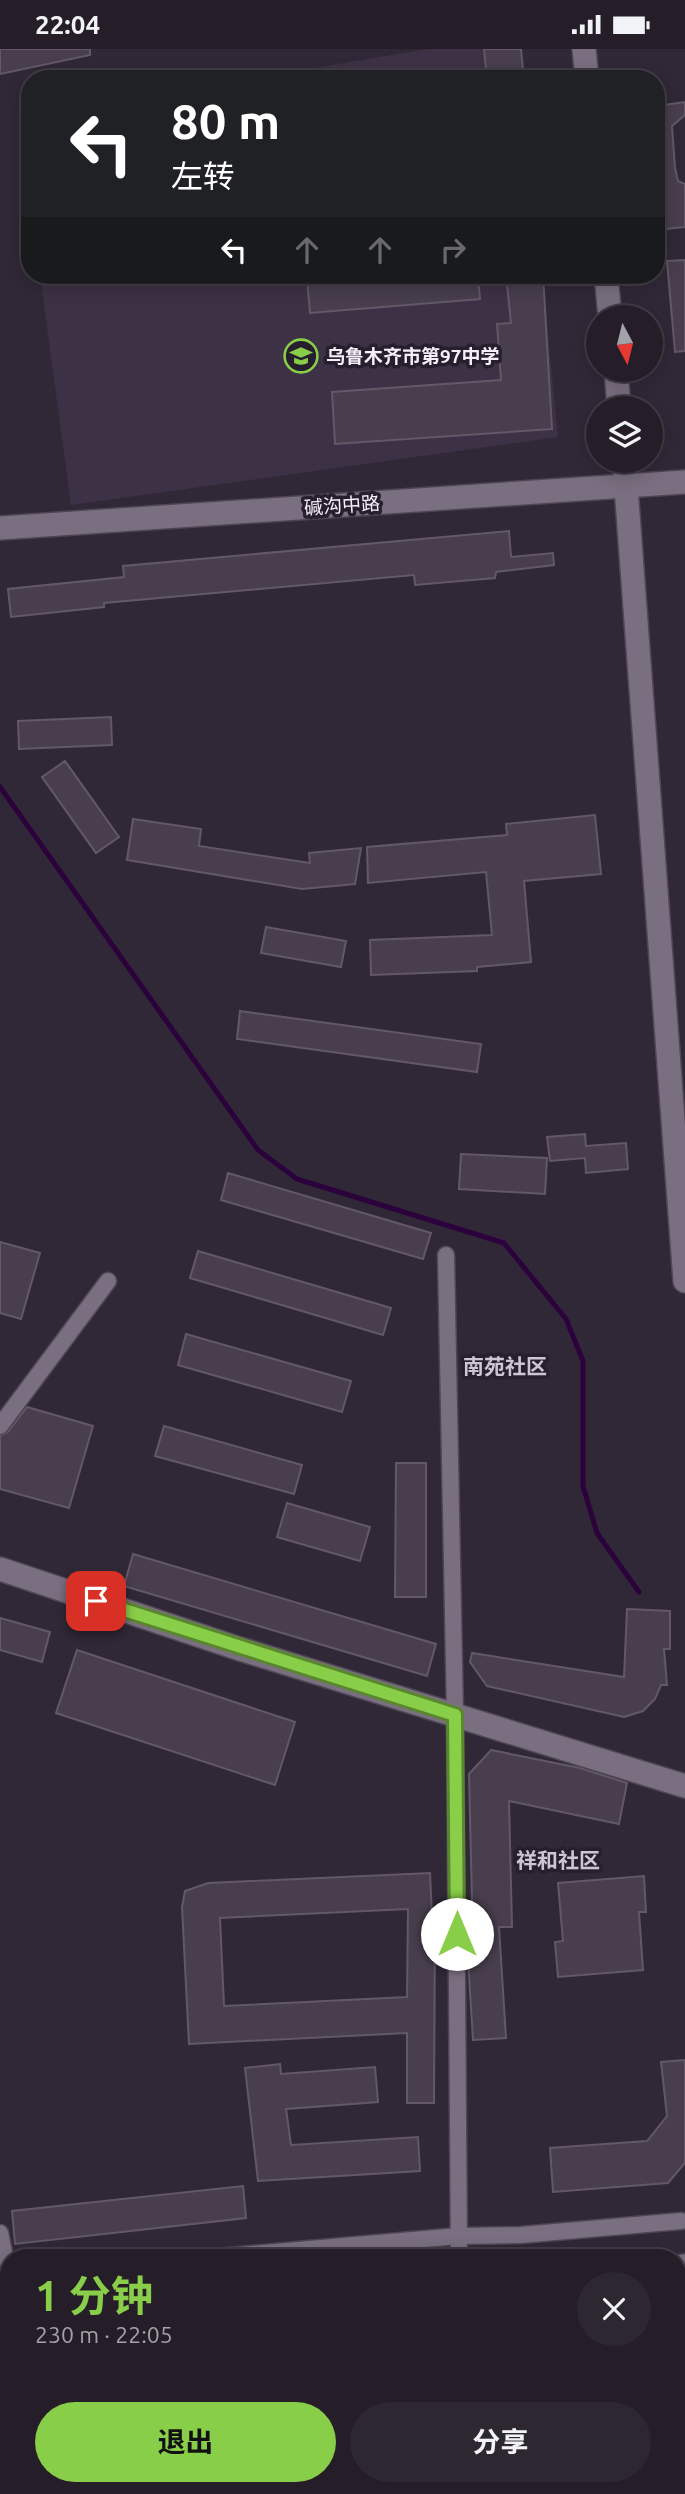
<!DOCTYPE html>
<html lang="zh">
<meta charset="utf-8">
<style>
:root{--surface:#251e29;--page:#2d2731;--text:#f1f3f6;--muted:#a3a2a8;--line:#423c46;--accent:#89ce48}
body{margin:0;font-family:Ubuntu,"Noto Sans SC",sans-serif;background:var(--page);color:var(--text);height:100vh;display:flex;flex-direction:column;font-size:26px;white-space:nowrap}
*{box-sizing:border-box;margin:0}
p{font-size:23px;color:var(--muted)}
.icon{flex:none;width:38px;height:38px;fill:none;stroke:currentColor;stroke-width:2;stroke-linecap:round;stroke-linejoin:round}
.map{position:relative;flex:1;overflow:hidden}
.panel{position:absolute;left:0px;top:2200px;width:686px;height:247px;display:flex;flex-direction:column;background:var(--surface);border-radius:28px 28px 0 0;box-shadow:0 4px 18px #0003,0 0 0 2px var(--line)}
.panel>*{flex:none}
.guide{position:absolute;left:21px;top:21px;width:644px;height:214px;border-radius:28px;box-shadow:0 4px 18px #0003,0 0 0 2px var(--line);background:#202124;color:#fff;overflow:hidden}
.needle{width:46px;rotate:173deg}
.buttons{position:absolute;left:586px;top:256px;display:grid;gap:14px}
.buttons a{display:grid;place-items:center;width:77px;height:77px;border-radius:50%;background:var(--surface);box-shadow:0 4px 18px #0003,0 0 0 2px var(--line);font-size:35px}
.pin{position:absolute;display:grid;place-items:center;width:60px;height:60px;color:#fff;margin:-30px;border-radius:14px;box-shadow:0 4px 10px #0006}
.me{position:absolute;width:77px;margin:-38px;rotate:0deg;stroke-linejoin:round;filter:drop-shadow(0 0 5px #0008)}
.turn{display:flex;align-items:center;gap:24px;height:147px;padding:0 35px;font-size:32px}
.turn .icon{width:91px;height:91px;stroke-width:2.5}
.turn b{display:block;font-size:49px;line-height:60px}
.lanes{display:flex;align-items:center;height:66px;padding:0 35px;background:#0003;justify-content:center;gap:35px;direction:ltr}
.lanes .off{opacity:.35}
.round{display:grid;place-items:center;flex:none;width:74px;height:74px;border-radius:37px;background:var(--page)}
.overview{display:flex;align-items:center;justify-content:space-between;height:119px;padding:0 35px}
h1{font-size:42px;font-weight:700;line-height:52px;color:var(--accent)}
.primary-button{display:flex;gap:14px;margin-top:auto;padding:14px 35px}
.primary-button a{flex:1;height:80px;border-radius:42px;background:var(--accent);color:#111;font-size:28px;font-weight:700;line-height:80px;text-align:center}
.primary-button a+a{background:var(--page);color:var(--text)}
.status{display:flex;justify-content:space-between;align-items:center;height:49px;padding:0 35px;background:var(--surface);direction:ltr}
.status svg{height:19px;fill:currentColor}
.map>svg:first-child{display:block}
</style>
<div class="status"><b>22:04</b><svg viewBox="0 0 49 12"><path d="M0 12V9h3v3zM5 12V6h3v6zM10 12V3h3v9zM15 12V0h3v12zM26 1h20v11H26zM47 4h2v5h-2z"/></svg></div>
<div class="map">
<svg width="685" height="2445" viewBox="0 0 685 2445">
<rect width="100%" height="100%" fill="#312837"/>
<g fill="#3d3145">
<path d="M427,0H521L523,30H250Z"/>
<path d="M30,67V146L19,69Z"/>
<path d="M40,226H542L558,388L71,456Z"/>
</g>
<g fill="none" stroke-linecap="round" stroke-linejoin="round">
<path stroke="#2b023c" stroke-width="5" d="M0,738L258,1101L297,1130L504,1194L566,1270L583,1312V1437L597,1484L639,1543"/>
</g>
<g fill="#483e4e" stroke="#625868" stroke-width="2" fill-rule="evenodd">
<path d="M0,0H90V6L0,25Z"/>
<path d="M484,0H521L524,30H487Z"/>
<path d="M685,53V66L672,77L675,119L678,132L685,135V178L656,181V57Z"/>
<path d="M685,211V302L675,303L667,212Z"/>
<path d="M344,226H478L480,250L310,264L307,229Z"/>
<path d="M506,226H543L552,380L335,395L332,343L501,331L497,275L511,274Z"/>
<path d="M509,482L511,508L553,504L554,516L496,523L495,529L415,536L414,526L104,554V558L11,568L8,540L124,528L123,517Z"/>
<path d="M111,668L112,696L19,700L18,672Z"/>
<path d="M65,712L119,788L96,804L42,728Z"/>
<path d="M595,766L601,825L524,832L531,913L477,918V922L371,926L370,891L492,886L486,823L368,834L367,798L507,786L506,775Z"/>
<path d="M133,770L201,780L199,797L310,814L309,804L361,799L355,835L302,840L127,811Z"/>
<path d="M266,878L346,892L341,918L261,904Z"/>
<path d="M240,962L481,995L477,1023L237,990Z"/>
<path d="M585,1085L586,1097L626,1094L628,1120L586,1124L585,1109L550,1112L547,1088Z"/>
<path d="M461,1105L547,1109L545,1145L459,1140Z"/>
<path d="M228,1124L431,1184L423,1210L221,1151Z"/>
<path d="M0,1193L40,1204L21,1270L0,1264Z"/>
<path d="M198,1202L391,1259L383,1286L190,1229Z"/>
<path d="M186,1285L351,1332L342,1363L178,1316Z"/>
<path d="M27,1358L93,1377L69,1459L0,1440V1387L8,1383Z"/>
<path d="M164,1377L302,1416L294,1445L155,1407Z"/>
<path d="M396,1414H426V1548H395Z"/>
<path d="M287,1454L370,1478L360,1512L277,1488Z"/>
<path d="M133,1505L436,1595L427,1627L124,1537Z"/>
<path d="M627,1560L670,1562V1600H664L667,1636H661L655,1650L643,1662L624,1668L487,1637L470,1613L472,1604L624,1628Z"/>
<path d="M0,1569L50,1583L42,1613L0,1601Z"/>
<path d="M77,1601L295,1673L275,1736L56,1664Z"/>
<path d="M491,1701L580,1719L627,1734L619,1775L509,1752L512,1878H499L506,1989L473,1991L467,1894H473L469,1725Z"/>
<path d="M430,1824L432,1867H435L434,2054H407V1984L189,1995L182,1858L185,1842L208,1834ZM408,1860L407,1948L224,1957L220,1869Z"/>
<path d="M644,1827L646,1863H639L643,1921L558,1928L555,1893L563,1892L558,1834Z"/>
<path d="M685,2011V2114L668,2134L553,2143L550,2099L647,2092L667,2067L661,2013Z"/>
<path d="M280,2015L281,2025L375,2018L378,2053L286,2060L291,2096L418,2088L420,2122L258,2132L245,2019Z"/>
<path d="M243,2137L246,2169L15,2195L12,2162Z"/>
</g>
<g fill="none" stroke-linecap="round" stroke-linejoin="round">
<defs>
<g id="street">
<path d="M446,1206L455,1666L459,2208"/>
<path d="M0,1377L108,1232"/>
<path d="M0,2184L9,2227"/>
<path d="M217,2208L459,2187L521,2186L681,2172"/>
</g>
<g id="secondary">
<path d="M584,0L587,30"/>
<path d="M606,226L610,268"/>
<path d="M616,320L619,359"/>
<path d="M624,411L685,1232"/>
<path d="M0,479L685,433"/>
<path d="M0,1520L240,1600L685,1737"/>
<path d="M677,2218L685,2217"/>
<path d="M0,2277H9"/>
</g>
</defs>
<use href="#street" stroke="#4e4653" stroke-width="19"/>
<use href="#secondary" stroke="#4e4653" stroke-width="26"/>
<use href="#street" stroke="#7a6f80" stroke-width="16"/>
<use href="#secondary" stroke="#7a6f80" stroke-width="23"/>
</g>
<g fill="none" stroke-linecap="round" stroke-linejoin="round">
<defs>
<path id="route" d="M96,1552L455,1666L457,1885"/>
</defs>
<use href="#route" stroke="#59862f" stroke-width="18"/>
<use href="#route" stroke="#89ce48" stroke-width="12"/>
</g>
<defs>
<symbol id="school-ring" viewBox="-11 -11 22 22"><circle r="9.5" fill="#271f2d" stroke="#89ce48" stroke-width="1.5"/><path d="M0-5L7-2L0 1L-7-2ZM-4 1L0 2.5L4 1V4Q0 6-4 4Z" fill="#89ce48"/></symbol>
</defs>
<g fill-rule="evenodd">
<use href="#school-ring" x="282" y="288" width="38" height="38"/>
</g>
<g text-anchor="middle" stroke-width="7" stroke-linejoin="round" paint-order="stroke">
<g font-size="19" font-weight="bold" fill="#f5eff9" stroke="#271f2d" text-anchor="start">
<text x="326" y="314">乌鲁木齐市第97中学</text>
</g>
<g font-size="19" fill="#f5eff9" stroke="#271f2d">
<text transform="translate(342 456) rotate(-4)" y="7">碱沟中路</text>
</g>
<g font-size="21" font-weight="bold" fill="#cfc3d6" stroke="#271f2d">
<text x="505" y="1325">南苑社区</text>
<text x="558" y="1819">祥和社区</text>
</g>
</g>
</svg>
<div class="buttons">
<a><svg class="needle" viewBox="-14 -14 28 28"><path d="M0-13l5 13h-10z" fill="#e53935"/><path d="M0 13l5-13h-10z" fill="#a3a2a8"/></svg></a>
<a><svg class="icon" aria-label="layers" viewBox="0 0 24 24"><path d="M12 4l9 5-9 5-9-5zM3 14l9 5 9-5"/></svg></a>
</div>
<div class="pin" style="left:96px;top:1552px;background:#d93025"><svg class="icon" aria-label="arrive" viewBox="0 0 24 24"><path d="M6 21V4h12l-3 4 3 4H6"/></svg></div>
<svg class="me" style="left:457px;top:1885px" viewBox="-20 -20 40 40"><circle r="19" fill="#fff"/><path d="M0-13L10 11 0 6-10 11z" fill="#89ce48"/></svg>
<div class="guide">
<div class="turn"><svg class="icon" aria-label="left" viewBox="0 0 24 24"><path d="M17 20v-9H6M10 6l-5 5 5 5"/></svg><div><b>80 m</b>左转</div></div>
<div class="lanes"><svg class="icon" aria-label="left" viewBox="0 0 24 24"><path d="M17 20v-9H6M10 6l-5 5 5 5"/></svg><svg class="icon off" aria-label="ahead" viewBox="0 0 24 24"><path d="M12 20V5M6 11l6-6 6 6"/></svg><svg class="icon off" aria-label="ahead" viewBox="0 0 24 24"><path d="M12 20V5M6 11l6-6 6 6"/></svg><svg class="icon off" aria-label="right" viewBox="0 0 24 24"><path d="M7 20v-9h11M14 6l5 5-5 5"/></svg></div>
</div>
<section class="panel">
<div class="overview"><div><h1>1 分钟</h1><p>230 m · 22:05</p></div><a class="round"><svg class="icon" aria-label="close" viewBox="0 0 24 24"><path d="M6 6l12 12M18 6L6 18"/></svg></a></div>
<div class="primary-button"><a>退出</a><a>分享</a></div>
</section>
</div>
